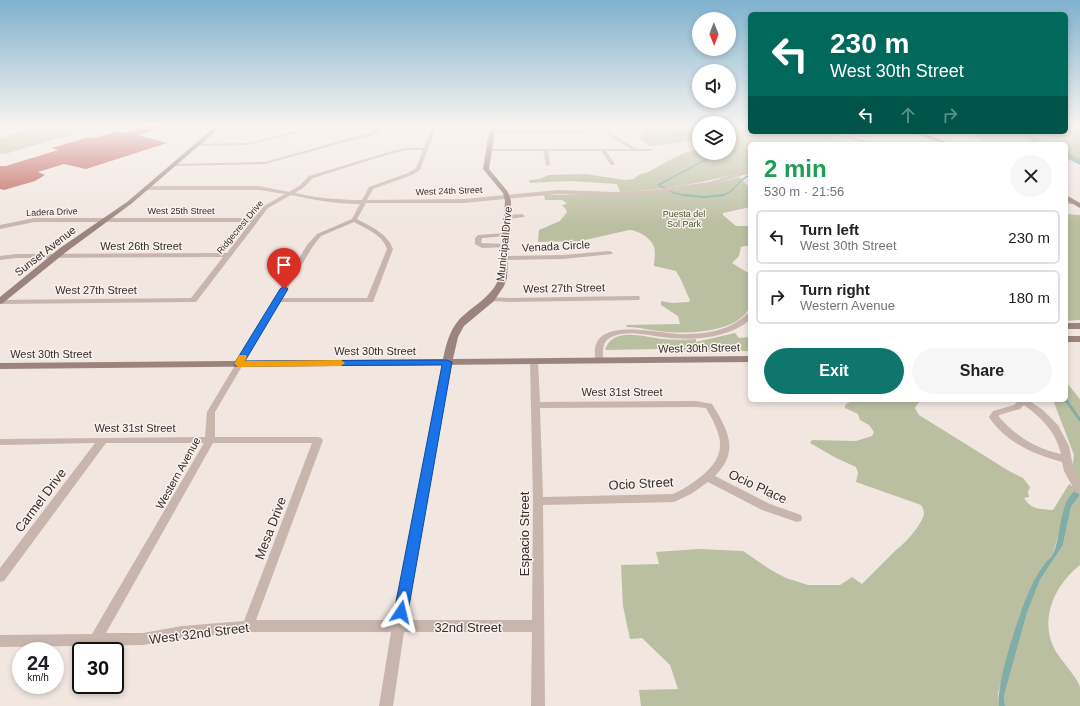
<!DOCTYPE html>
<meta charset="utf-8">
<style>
:root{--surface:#fff;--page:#f6f6f6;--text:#202124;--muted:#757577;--line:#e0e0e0;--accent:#0f766e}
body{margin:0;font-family:Arial,sans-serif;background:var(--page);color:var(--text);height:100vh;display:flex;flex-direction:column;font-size:15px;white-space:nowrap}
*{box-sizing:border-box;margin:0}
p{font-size:13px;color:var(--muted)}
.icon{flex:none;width:22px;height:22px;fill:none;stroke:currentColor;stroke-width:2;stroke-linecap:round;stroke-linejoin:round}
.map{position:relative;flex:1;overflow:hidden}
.drawer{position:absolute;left:748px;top:142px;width:320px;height:260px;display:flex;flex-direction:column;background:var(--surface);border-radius:6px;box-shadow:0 2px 6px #0003}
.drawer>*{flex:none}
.hud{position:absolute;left:748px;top:12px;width:320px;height:122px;border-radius:6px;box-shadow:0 2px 6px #0003;background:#00695c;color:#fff;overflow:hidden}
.needle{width:26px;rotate:179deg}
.controls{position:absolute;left:692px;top:12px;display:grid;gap:8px}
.controls a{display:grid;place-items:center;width:44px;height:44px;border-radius:50%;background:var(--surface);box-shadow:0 2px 6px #0003;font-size:20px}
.speed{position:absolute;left:12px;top:642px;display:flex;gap:8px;font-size:20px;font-weight:700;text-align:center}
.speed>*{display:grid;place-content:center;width:52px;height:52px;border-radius:50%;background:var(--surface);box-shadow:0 2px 6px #0003;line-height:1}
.speed small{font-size:10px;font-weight:400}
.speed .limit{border:2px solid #111;border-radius:6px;background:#fff;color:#111}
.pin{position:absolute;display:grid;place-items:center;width:34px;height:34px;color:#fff;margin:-41px -17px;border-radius:50% 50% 50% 0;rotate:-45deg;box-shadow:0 0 4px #0007}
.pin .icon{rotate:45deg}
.me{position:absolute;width:44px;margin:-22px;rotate:10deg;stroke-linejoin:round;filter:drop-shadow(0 0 3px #0008)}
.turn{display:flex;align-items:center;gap:14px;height:84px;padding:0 16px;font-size:18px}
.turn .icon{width:52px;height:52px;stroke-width:2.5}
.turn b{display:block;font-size:28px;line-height:34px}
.lanes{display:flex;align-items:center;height:38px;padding:0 16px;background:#0003;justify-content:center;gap:20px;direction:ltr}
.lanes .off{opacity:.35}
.round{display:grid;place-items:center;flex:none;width:42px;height:42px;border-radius:21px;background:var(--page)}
.headline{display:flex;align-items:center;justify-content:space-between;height:68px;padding:0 16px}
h1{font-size:24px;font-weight:800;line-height:30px;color:#1e9e55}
.action{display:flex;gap:8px;margin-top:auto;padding:8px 16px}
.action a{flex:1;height:46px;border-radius:24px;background:var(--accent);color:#fff;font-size:16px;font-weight:800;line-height:46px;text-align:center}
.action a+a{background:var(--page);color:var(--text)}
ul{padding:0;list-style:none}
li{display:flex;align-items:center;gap:12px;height:54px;margin:0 8px 6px;padding:0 8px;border:2px solid var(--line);border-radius:6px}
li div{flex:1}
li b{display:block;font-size:15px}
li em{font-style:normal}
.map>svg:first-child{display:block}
</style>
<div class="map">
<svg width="1080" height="706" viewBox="0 0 1080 706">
<rect width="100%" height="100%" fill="#f1e6e0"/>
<g fill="#bbbfa1">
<path d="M42,126H98L5,154L0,153V138Z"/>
<path d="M645,126H699V140L650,146L641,139L639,137L644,133Z"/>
<path d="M729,126H750V132H847L824,144H750V169C708,183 664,190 620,192L617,184L569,181L530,183L529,180L539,179L549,175L586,174L625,180L634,179C639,173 644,174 650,171C667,163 680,151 699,150V153H729Z"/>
<path d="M1066,126H1080V161L1066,154V144H1044L1019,132H1066Z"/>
<path d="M968,132H1017L1041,144H987Z"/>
<path d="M740,177L750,189V207L723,213V215L736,226H749L748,231L750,235V245L741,247L739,256L732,263L750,274C750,282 752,301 749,308C738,332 689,334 667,332C653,331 640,327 627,327L626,325L680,324L678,316L661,305V301L672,303L689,302L690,300C685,290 682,280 676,271L654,266C654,260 656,252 654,247C651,238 638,230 629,230L581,241L538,242L539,230L560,221L567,212L565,208L562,206L567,203L562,200H545L544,195L646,194L712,184Z"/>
<path d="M1066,214L1080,215V320L1066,321Z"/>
<path d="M735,333L739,338L750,337V351L674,352L659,349L605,350C612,326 644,337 662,339C673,340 685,340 696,339V342Z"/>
<path d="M1066,382L1080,399V485L1072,469L1074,455L1053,400H1066Z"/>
<path d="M853,400H919V402L915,408L919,415L1009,471L1023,478L1030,487L1028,492L1029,497L1024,498C1031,510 1041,509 1053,510L1069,484L1077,490L1061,525L1053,554L1041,569L1030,589L1019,617L998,693L999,706H641L639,690L678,689L670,665L642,638L630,639L623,606L621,565L659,564L656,552L699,549L743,551L771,570L786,578L808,585H840L852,577L862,584L897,549C905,544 922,524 924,514C924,511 923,508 921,505L856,482L858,473L856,467L836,458L810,443L812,440L856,441L872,436L874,432L869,425L860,420L858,414L845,408V405Z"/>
<path d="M1080,495V565C1056,584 1040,616 1053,646C1058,658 1077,676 1080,687C1080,693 1080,701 1080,706H1005L1004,696L1027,613L1040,580L1063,545L1071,507Z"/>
</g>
<path fill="#82aca6" d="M1077,490L1080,495L1071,507L1063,545L1040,580L1027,613L1004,696L1005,706H999C995,686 1020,610 1030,589C1034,580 1040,569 1047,561C1049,559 1052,556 1053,554C1061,538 1059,499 1077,490Z"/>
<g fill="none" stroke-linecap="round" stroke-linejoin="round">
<g stroke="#82aca6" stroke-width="1.5">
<path d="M665,126V130L677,135H699"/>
<path d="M0,128L6,126"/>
<path d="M729,146V150"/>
<path d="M688,196L674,193L658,185L713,156L722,153"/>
<path d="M719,196C738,192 735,181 750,175"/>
</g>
<path stroke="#82aca6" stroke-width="2" d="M683,195L704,197L724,195"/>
<path stroke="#82aca6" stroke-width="3" d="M1066,400L1080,420"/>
<g fill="#82aca6" fill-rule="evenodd">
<path d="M1014,132H1024L1047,144H1037Z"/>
<path d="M1066,152L1080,159V165L1066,158Z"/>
</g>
</g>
<path fill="#bb5b54" d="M145,126H162V128L138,135L167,143L86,169L64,164L38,172L45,175L35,181L4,190L0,189V166H6L58,150L52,148L89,137L94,138L118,131L124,133Z"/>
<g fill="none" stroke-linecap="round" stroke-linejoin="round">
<g fill="#c8b5ad" fill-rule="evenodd">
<path d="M222,126H246L218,129L216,128Z"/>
<path d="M314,126H323L249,145L197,146L195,145L197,144L249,143Z"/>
<path d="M378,126H383L379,132L372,135L265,164L174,166L172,165L174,164L265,162L368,133L375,130Z"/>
<path d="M433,126H437L420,170L412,175L373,189L367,200L464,199L558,190L615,192L651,190L709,182L750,169V173L710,185L651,194L615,196L558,194L464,203H366L357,219C371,227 387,233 393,249L373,302H280L215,412V437H318L321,438L323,440L256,620H393L443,362L447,360L451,362L405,620H532L533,501L530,361L534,359L538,361L540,402L696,401L712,404C728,430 740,451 715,476L770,504L801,515L802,518L801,521L797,522L762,510L708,482L691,494L674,502L543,505L545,706H531L532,632H404L393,706H379L391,632H248L182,638L143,645L0,647V635L92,634L204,443H106L4,581L0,582V568L95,443L0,445V439L205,437L207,412L307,245L317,234L352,219L360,204C336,204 314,200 291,195L268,208L196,302H193L0,304V300L191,298L223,257L16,258L0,260V256L16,254L227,253L251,222H34L0,229V225L34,218H254L264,206L285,194L259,190H148L145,188L148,186H259L289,192L299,186L309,176L392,151L406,148H424ZM406,150H423L416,168L408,173L369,187L362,200C339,200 317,198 295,193L303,188L313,178L393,153ZM354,222C366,229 382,234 387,249L367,298H282L313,246L321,236ZM696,407L706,408C721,434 729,452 704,474C695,482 684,489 673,494L543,497L540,408ZM213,443H312L244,621L182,626L143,633H106Z"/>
<path d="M608,126H617L605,130L637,149H651L653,150L651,151H606L615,164L613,165H611L601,151H548L550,165L548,166L546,165L543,151H489L487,150L489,149H631L601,131L594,132L492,133L490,132L492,131L594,130Z"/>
<path d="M777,132H782L795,144H790Z"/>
<path d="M849,132H854L848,136L878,144H871L845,138L832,144H827Z"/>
<path d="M1066,200H1074L1077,202L1074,204H1066Z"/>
<path d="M522,214L525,216L524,217L507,219L504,217L507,215Z"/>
<path d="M506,233L509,235L508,236L482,238L481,243L505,244L507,245V247L482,248L475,244V238L478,235Z"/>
<path d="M610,251L613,253L612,254L563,259L504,260L501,258L504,256L563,255Z"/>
<path d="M636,296H639L640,298L639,300L508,302L492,301L488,299L492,297L508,298Z"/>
<path d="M747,314H750V320C727,339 691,341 662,337C648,335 628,330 614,336C602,340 602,350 604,361L603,363H600L596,361C586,318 645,331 669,333C680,335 692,334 703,333C720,331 734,326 747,314Z"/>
<path d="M1017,400H1028L1043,410L1058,425L1069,446L1074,471L1080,481V494L1076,493L1064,471L1062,462C1035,455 1005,442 989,417L993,411L1014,405L1017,402ZM1024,405C1042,418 1056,432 1061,454C1036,449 1016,436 999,417V415L1020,409Z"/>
</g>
<g fill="#9c847e" fill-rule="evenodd">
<path d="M216,126H222L131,204L66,252L3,303L0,304V297L60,248L127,202Z"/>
<path d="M493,126H498L495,132L489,169L508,192L511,201L507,278L504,286L494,301L464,326L458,337L453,359L750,356V362L0,369V363L443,359C446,345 449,332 458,321C472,305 491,299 499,278L505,201L503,193L483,169L489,132Z"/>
<path d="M912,132H920L952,144H944Z"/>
<path d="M1066,195L1080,203V208L1066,200Z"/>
<rect x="1066" y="323" width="14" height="6"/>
<rect x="1066" y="336" width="14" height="6"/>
</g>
</g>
<linearGradient id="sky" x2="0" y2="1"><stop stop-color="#7fb1ce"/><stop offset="0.56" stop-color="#f9f4f1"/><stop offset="1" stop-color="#f9f4f1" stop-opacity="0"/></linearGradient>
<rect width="1080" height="225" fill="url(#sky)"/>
<path fill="#1a73e8" stroke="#114b97" d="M284,286L288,289L245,361L447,360L452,362L408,612L406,616L401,618L396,616L394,612L442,365L235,366L234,364L280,289Z"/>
<path fill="#f59e0b" d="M239,355H246L247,357L245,361L341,360L345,363L341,366L238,367L234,364Z"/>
<g text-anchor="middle" stroke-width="3" stroke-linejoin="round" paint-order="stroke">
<g font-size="9" fill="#372d2b" stroke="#f9f1ed">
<text transform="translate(449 191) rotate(-2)" y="3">West 24th Street</text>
<text x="181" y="214">West 25th Street</text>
<text transform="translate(52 212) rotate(-2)" y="3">Ladera Drive</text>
<text transform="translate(240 227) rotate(-50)" y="3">Ridgecrest Drive</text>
</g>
<g font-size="9" fill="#4d5431" stroke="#f9f1ed">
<text x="684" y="217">Puesta del<tspan x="684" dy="10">Sol Park</tspan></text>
</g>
<g font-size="11" fill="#372d2b" stroke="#f9f1ed">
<text transform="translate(504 244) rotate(-84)" y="4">Municipal Drive</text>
<text x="141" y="250">West 26th Street</text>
<text transform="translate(556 246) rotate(-3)" y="4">Venada Circle</text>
<text transform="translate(45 251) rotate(-38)" y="4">Sunset Avenue</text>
<text transform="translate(564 288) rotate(-1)" y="4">West 27th Street</text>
<text x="96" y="294">West 27th Street</text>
<text transform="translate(699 348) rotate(-1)" y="4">West 30th Street</text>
<text x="375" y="355">West 30th Street</text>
<text x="51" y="358">West 30th Street</text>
<text x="622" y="396">West 31st Street</text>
<text x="135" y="432">West 31st Street</text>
<text transform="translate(178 473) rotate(-61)" y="4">Western Avenue</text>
</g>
<g font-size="13" fill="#372d2b" stroke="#f9f1ed">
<text transform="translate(641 483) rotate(-3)" y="5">Ocio Street</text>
<text transform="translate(758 486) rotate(25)" y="5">Ocio Place</text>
<text transform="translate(40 500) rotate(-53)" y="5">Carmel Drive</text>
<text transform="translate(270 528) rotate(-69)" y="5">Mesa Drive</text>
<text transform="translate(524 534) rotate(-90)" y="5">Espacio Street</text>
<text x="468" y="632">32nd Street</text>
<text transform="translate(199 633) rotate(-7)" y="5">West 32nd Street</text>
</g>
</g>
</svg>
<div class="controls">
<a><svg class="needle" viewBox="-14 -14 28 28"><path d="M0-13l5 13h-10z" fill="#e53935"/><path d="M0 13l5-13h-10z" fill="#757577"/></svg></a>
<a><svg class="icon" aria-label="sound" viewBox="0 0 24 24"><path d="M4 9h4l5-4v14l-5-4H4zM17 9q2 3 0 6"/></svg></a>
<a><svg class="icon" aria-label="layers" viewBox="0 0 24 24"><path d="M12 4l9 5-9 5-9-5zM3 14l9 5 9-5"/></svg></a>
</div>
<div class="speed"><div>24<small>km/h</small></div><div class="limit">30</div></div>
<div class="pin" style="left:284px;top:289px;background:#d93025"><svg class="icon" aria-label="arrive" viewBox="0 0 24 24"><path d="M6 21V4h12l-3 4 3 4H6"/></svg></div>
<svg class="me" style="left:401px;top:612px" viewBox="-20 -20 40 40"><path d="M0-17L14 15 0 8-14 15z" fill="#1a73e8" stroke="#fff" stroke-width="4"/></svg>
<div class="hud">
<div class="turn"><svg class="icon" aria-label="left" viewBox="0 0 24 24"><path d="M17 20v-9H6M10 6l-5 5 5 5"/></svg><div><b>230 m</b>West 30th Street</div></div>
<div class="lanes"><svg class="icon" aria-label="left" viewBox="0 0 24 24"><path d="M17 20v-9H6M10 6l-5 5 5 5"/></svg><svg class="icon off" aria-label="ahead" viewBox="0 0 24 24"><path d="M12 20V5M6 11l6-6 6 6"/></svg><svg class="icon off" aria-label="right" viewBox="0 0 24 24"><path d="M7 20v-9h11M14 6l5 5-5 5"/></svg></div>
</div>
<section class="drawer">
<div class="headline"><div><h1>2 min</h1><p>530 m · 21:56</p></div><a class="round"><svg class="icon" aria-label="close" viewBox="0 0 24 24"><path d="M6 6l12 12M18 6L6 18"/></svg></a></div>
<ul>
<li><svg class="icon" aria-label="left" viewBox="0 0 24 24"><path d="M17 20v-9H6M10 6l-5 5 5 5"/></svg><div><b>Turn left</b><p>West 30th Street</p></div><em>230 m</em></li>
<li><svg class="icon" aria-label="right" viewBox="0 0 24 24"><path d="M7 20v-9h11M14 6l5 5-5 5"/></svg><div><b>Turn right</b><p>Western Avenue</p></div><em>180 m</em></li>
</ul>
<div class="action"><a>Exit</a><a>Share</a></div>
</section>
</div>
